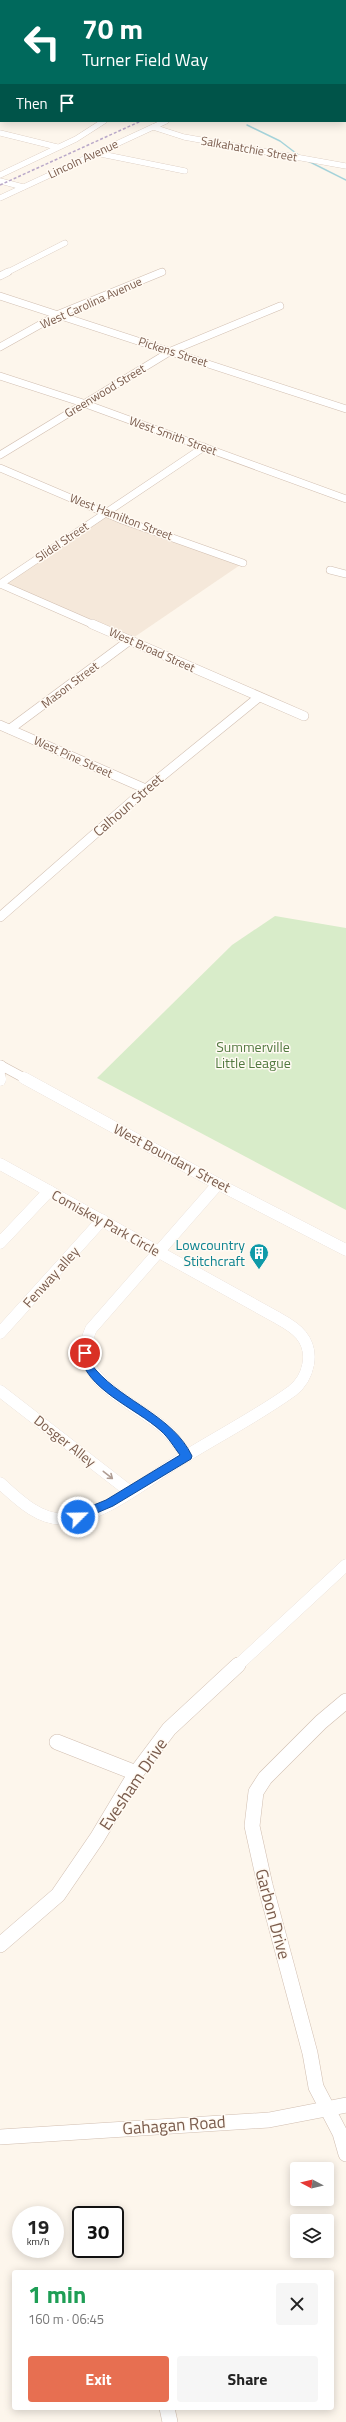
<!DOCTYPE html>
<meta charset="utf-8">
<style>
:root{--surface:#fff;--page:#f6f6f6;--text:#222;--muted:#767676;--accent:#e76f51}
body{margin:0;font-family:"Titillium Web",sans-serif;background:var(--page);color:var(--text);height:100vh;display:flex;flex-direction:column;font-size:15px;white-space:nowrap}
*{box-sizing:border-box;margin:0}
p{font-size:13px;color:var(--muted)}
.icon{flex:none;width:22px;height:22px;fill:none;stroke:currentColor;stroke-width:2;stroke-linecap:round;stroke-linejoin:round}
.map{position:relative;flex:1;overflow:hidden}
.side{position:absolute;left:12px;top:2270px;width:322px;height:140px;display:flex;flex-direction:column;background:var(--surface);border-radius:4px;box-shadow:0 2px 10px #0003}
.side>*{flex:none}
.top-card{position:absolute;left:0px;top:0px;width:346px;height:122px;box-shadow:0 2px 10px #0003;background:#00695c;color:#fff;overflow:hidden}
.needle{width:26px;rotate:277deg}
.buttons{position:absolute;left:290px;top:2162px;display:grid;gap:8px}
.buttons a{display:grid;place-items:center;width:44px;height:44px;border-radius:4px;background:var(--surface);box-shadow:0 2px 10px #0003;font-size:20px}
.speed{position:absolute;left:12px;top:2206px;display:flex;gap:8px;font-size:20px;font-weight:700;text-align:center}
.speed>*{display:grid;place-content:center;width:52px;height:52px;border-radius:50%;background:var(--surface);box-shadow:0 2px 10px #0003;line-height:1}
.speed small{font-size:10px;font-weight:400}
.speed .limit{border:2px solid #111;border-radius:6px;background:#fff;color:#111}
.pin{position:absolute;display:grid;place-items:center;width:34px;height:34px;color:#fff;margin:-17px;border:2px solid #fff;border-radius:50%;box-shadow:0 1px 4px #0007}
.me{position:absolute;width:44px;margin:-22px;rotate:67deg;stroke-linejoin:round;filter:drop-shadow(0 0 3px #0008)}
.turn{display:flex;align-items:center;gap:14px;height:84px;padding:0 16px;font-size:18px}
.turn .icon{width:52px;height:52px;stroke-width:2.5}
.turn b{display:block;font-size:28px;line-height:34px}
.then{display:flex;align-items:center;height:38px;padding:0 16px;background:#0003;gap:8px;font-size:15px}
.round{display:grid;place-items:center;flex:none;width:42px;height:42px;border-radius:4px;background:var(--page)}
.headline{display:flex;align-items:center;justify-content:space-between;height:68px;padding:0 16px}
h1{font-size:24px;font-weight:700;line-height:30px;color:#1e9e55}
.primary-button{display:flex;gap:8px;margin-top:auto;padding:8px 16px}
.primary-button a{flex:1;height:46px;border-radius:4px;background:var(--accent);color:#fff;font-size:16px;font-weight:700;line-height:46px;text-align:center}
.primary-button a+a{background:var(--page);color:var(--text)}
.map>svg:first-child{display:block}
</style>
<div class="map">
<svg width="346" height="2422" viewBox="0 0 346 2422">
<rect width="100%" height="100%" fill="#fdf6ec"/>
<path fill="#f5e8da" d="M106,513L243,563L130,640L0,584Z"/>
<path fill="#d8ecc9" d="M275,916L346,928V1210L97,1078L232,945Z"/>
<g fill="none" stroke-linecap="round" stroke-linejoin="round">
<g stroke="#a5d3da" stroke-width="1.5">
<path d="M247,125L280,141L301,157"/>
<path d="M308,161L346,180"/>
</g>
<defs>
<g id="minor-far4">
<path d="M153,127L184,137L346,166"/>
<path d="M0,133L57,147"/>
<path d="M96,153L185,171"/>
<path d="M0,175L76,139L104,121"/>
<path d="M0,181L23,187"/>
<path d="M0,198L166,121"/>
<path d="M6,273L65,243"/>
<path d="M159,273L162,272"/>
</g>
<g id="minor-far3">
<path d="M0,276L8,272"/>
<path d="M0,296L346,409"/>
<path d="M0,347L59,314L162,272"/>
<path d="M0,376L83,403L346,499"/>
<path d="M0,455L171,351L280,306"/>
<path d="M0,468L122,520L243,563"/>
<path d="M330,570L346,574"/>
<path d="M0,584L94,625"/>
<path d="M0,584L204,447"/>
</g>
<g id="minor-far2">
<path d="M92,624L304,716"/>
<path d="M0,725L146,789"/>
<path d="M10,729L130,640"/>
<path d="M0,917L146,789L259,697"/>
<path d="M0,1065L26,1079"/>
<path d="M0,1079L1,1065"/>
</g>
<g id="minor-far1">
<path d="M24,1078L218,1184L346,1250"/>
<path d="M0,1080V1078"/>
<path d="M0,1164L276,1317C285,1322 295,1327 301,1335C315,1352 309,1378 292,1391C256,1417 216,1437 178,1461C146,1481 100,1519 62,1519C37,1519 17,1498 0,1483"/>
<path d="M0,1243L49,1191"/>
<path d="M0,1333L102,1220"/>
<path d="M0,1391L129,1491"/>
<path d="M187,1456C180,1446 173,1436 164,1428C139,1406 84,1385 86,1347C86,1341 89,1334 91,1329L218,1184"/>
<path d="M237,1666L346,1565"/>
</g>
<g id="minor">
<path d="M346,1701L321,1722L265,1778L256,1792L252,1826L265,1885L310,2053L316,2087L340,2133L346,2154"/>
<path d="M57,1742L136,1773"/>
<path d="M0,1945L58,1895L97,1838L136,1773L169,1729L238,1665"/>
<path d="M0,2137L269,2120L346,2105"/>
<path d="M167,2408L170,2422"/>
</g>
</defs>
<use href="#minor-far4" stroke="#d1beb0" stroke-width="6"/>
<use href="#minor-far3" stroke="#d1beb0" stroke-width="8"/>
<use href="#minor-far2" stroke="#d1beb0" stroke-width="10"/>
<use href="#minor-far1" stroke="#d1beb0" stroke-width="12"/>
<use href="#minor" stroke="#d1beb0" stroke-width="16"/>
<use href="#minor-far4" stroke="#fff" stroke-width="5.5"/>
<use href="#minor-far3" stroke="#fff" stroke-width="7"/>
<use href="#minor-far2" stroke="#fff" stroke-width="9"/>
<use href="#minor-far1" stroke="#fff" stroke-width="12"/>
<use href="#minor" stroke="#fff" stroke-width="15"/>
<path stroke="#b9a8c9" stroke-width="1.5" stroke-dasharray="3 2" stroke-linecap="butt" d="M0,185L141,121"/>
</g>
<defs><path id="oneway-shaft" d="M-6 0H5M1.5-3L5.5 0L1.5 3" fill="none" stroke-width="1.6" stroke-linecap="round" stroke-linejoin="round"/></defs>
<use stroke="#af9d94" href="#oneway-shaft" transform="translate(108 1475) rotate(38)"/>
<path fill="#1a73e8" stroke="#114b97" d="M85,1349L88,1350C92,1357 90,1364 96,1370C124,1402 173,1416 192,1456L191,1459L113,1506L78,1521L74,1520V1513L106,1500L180,1455C174,1447 168,1437 161,1431C136,1408 84,1389 80,1353Z"/>
<defs>
<symbol id="building-pin" viewBox="-11 -11 22 30"><path d="M0 17L-7.5 6A9.5 9.5 0 1 1 7.5 6Z" fill="#0f9aa8" stroke="#fffaf3"/><path d="M-4-6H4V6H1V3H-1V6H-4ZM-2.5-4.3h1.7v1.8h-1.7ZM.8-4.3h1.7v1.8H.8ZM-2.5-1h1.7V.8h-1.7ZM.8-1h1.7V.8H.8Z" fill="#fff"/></symbol>
</defs>
<g fill-rule="evenodd">
<use href="#building-pin" x="248" y="1242" width="22" height="30"/>
</g>
<g text-anchor="middle" stroke-width="3" stroke-linejoin="round" paint-order="stroke">
<g font-size="12" fill="#7a5c4d" stroke="#fffaf3">
<text transform="translate(249 149) rotate(10)" y="4">Salkahatchie Street</text>
<text transform="translate(83 159) rotate(-25)" y="4">Lincoln Avenue</text>
<text transform="translate(91 303) rotate(-24)" y="4">West Carolina Avenue</text>
<text transform="translate(173 352) rotate(18)" y="4">Pickens Street</text>
<text transform="translate(105 391) rotate(-31)" y="4">Greenwood Street</text>
<text transform="translate(173 436) rotate(20)" y="4">West Smith Street</text>
<text transform="translate(121 517) rotate(21)" y="4">West Hamilton Street</text>
<text transform="translate(62 542) rotate(-34)" y="4">Slidel Street</text>
<text transform="translate(152 650) rotate(24)" y="4">West Broad Street</text>
<text transform="translate(70 685) rotate(-37)" y="4">Mason Street</text>
<text transform="translate(73 757) rotate(24)" y="4">West Pine Street</text>
</g>
<g font-size="14" fill="#7a5c4d" stroke="#fffaf3">
<text transform="translate(128 805) rotate(-41)" y="5">Calhoun Street</text>
<text transform="translate(172 1158) rotate(28)" y="5">West Boundary Street</text>
<text transform="translate(106 1223) rotate(29)" y="5">Comiskey Park Circle</text>
<text transform="translate(51 1277) rotate(-48)" y="5">Fenway alley</text>
<text transform="translate(65 1441) rotate(38)" y="5">Dosger Alley</text>
</g>
<g font-size="14" fill="#537a41" stroke="#fffaf3">
<text x="253" y="1052">Summerville<tspan x="253" dy="16">Little League</tspan></text>
</g>
<g font-size="14" fill="#0d838f" stroke="#fffaf3" text-anchor="end">
<text x="245" y="1250">Lowcountry<tspan x="245" dy="16">Stitchcraft</tspan></text>
</g>
<g font-size="17" fill="#7a5c4d" stroke="#fffaf3">
<text transform="translate(133 1784) rotate(-56)" y="6">Evesham Drive</text>
<text transform="translate(273 1914) rotate(75)" y="6">Garbon Drive</text>
<text transform="translate(174 2125) rotate(-4)" y="6">Gahagan Road</text>
</g>
</g>
</svg>
<div class="buttons">
<a><svg class="needle" viewBox="-14 -14 28 28"><path d="M0-13l5 13h-10z" fill="#e53935"/><path d="M0 13l5-13h-10z" fill="#767676"/></svg></a>
<a><svg class="icon" aria-label="layers" viewBox="0 0 24 24"><path d="M12 4l9 5-9 5-9-5zM3 14l9 5 9-5"/></svg></a>
</div>
<div class="speed"><div>19<small>km/h</small></div><div class="limit">30</div></div>
<div class="pin" style="left:85px;top:1353px;background:#d93025"><svg class="icon" aria-label="arrive" viewBox="0 0 24 24"><path d="M6 21V4h12l-3 4 3 4H6"/></svg></div>
<svg class="me" style="left:78px;top:1517px" viewBox="-20 -20 40 40"><circle r="17" fill="#1a73e8" stroke="#fff" stroke-width="3"/><path d="M0-11L8 9 0 5-8 9z" fill="#fff"/></svg>
<div class="top-card">
<div class="turn"><svg class="icon" aria-label="left" viewBox="0 0 24 24"><path d="M17 20v-9H6M10 6l-5 5 5 5"/></svg><div><b>70 m</b>Turner Field Way</div></div>
<div class="then">Then<svg class="icon" aria-label="arrive" viewBox="0 0 24 24"><path d="M6 21V4h12l-3 4 3 4H6"/></svg></div>
</div>
<section class="side">
<div class="headline"><div><h1>1 min</h1><p>160 m · 06:45</p></div><a class="round"><svg class="icon" aria-label="close" viewBox="0 0 24 24"><path d="M6 6l12 12M18 6L6 18"/></svg></a></div>
<div class="primary-button"><a>Exit</a><a>Share</a></div>
</section>
</div>
